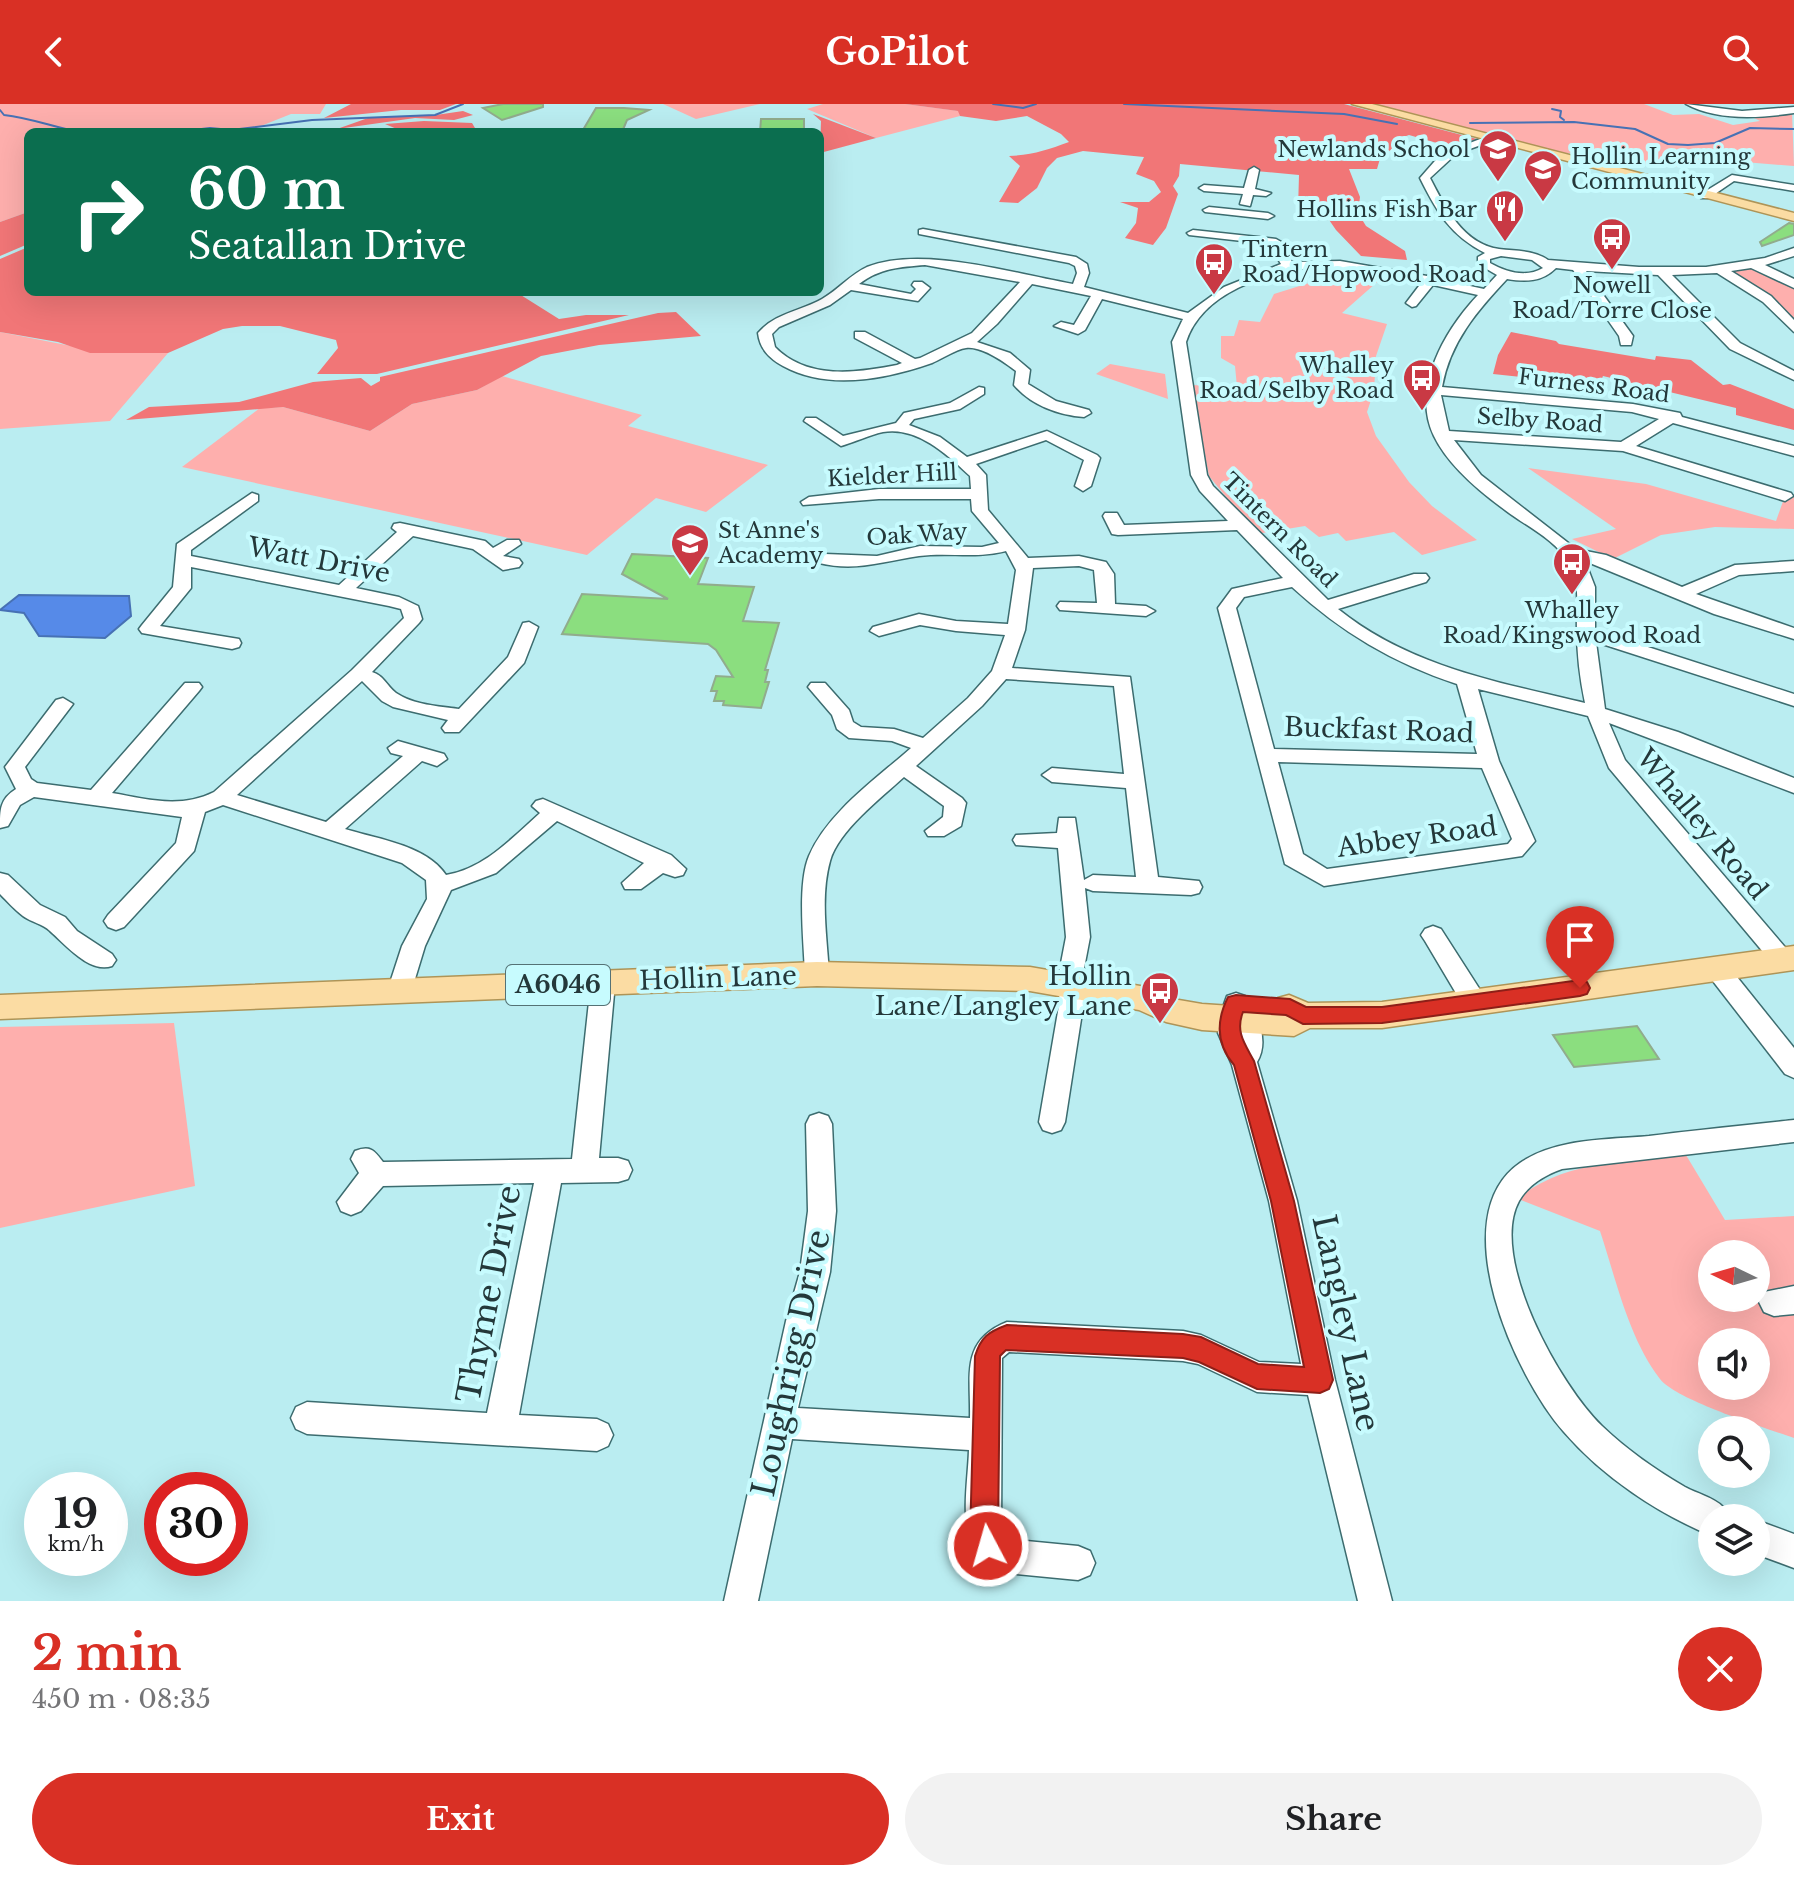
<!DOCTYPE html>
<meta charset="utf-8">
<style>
:root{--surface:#fff;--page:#f2f2f2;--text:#202124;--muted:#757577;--accent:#d93025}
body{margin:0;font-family:"Libre Baskerville",serif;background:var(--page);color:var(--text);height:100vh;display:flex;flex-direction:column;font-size:30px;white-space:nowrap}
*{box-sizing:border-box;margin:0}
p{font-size:26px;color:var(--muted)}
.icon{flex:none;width:44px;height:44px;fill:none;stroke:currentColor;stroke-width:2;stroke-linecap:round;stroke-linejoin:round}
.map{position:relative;height:1497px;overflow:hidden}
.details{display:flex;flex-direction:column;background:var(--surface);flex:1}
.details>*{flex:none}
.hud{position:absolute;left:24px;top:24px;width:800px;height:168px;border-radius:12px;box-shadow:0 8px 32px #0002;background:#0b6e4f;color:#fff;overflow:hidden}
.needle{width:52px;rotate:275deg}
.tools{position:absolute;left:1698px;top:1136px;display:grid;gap:16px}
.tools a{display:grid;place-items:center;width:72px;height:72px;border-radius:50%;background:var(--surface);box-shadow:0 8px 32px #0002;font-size:40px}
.speed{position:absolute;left:24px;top:1368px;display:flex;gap:16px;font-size:40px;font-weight:700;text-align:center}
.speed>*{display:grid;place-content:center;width:104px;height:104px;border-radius:50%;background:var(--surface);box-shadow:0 8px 32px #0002;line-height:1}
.speed small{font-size:20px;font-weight:400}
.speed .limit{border:12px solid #d22;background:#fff;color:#111}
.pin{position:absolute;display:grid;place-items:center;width:68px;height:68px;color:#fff;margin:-82px -34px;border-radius:50% 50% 50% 0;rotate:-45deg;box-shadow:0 0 8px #0007}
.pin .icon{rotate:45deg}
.me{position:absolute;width:88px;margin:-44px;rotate:354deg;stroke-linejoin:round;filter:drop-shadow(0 0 6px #0008)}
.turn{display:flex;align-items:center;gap:28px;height:168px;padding:0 32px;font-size:36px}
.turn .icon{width:104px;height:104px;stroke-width:2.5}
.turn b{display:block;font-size:56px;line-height:68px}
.round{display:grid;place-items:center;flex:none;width:84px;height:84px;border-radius:42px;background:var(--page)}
.overview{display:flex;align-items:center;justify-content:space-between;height:136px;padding:0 32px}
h1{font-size:48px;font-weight:700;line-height:60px;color:var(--accent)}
.button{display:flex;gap:16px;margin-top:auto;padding:16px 32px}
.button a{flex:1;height:92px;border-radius:48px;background:var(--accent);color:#fff;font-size:32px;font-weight:700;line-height:92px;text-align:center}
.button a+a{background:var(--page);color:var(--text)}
header{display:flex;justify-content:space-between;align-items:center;height:104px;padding:0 32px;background:var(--accent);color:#fff;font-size:36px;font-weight:700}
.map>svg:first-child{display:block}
</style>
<header><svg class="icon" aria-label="back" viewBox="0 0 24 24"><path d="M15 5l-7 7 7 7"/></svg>GoPilot<svg class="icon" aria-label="search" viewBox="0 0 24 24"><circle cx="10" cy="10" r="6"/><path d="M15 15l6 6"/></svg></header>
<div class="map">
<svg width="1794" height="1497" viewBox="0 0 1794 1497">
<rect width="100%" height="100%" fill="#baedf1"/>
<g fill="#feafad" fill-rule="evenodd">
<path d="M0,0H326L320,10H291L246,28H28V108L0,118Z"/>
<path d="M663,0H760L696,15Z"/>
<path d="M823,0H905L959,7L960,12L876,34L807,5Z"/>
<path d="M1371,0H1644L1673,11L1699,10L1733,21L1760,17L1752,13L1792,8L1794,62L1744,58L1737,63H1656L1583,44L1564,51Z"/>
<path d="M1753,159L1794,181V222L1723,166Z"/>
<path d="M1335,165L1384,172L1342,209L1387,220L1376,252L1374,287L1367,308L1376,332L1409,378L1432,402L1477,436L1422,451L1394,428L1346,437L1338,429L1319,433L1305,422L1256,430L1209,372L1191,281L1237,283L1235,262L1221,254V232H1234L1239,216L1260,218L1274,190L1325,174Z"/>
<path d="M0,228L107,249H168L110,317L0,325Z"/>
<path d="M1110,260L1165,270L1168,295L1096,270Z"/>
<path d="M502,272L642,311L628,322L768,361L706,408L656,394L587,451L182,363L260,304L283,303L370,327L412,300L477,286Z"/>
<path d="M1528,364L1646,380L1776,417L1786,389L1794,391V425L1715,423L1661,431L1613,455L1572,435L1616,425Z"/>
<path d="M174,919L195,1082L0,1124V923Z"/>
<path d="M1686,1051L1725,1116L1794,1112V1334C1766,1324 1676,1296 1660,1275C1628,1233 1616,1175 1600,1127L1518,1095C1562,1056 1630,1058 1686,1051ZM1712,1150H1756V1194H1712ZM1712,1238H1756V1282H1712Z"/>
</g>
<g fill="#f17677">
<path d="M351,0H456L440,6H401L324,14Z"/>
<path d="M905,0H1344L1477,35L1451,43L1409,31L1398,35L1395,44L1381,51L1377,65H1349L1360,93L1358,109L1366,122L1405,147L1407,156L1361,152L1336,126L1323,107L1298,106L1299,71L1180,60L1179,72L1173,82L1178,90L1166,124L1153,141L1125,134L1136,119L1138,104L1120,98H1149L1161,88L1154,77L1136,70L1144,53L1083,47L1057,54L1047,64L1037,84L1018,99L999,98L1020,62L1009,52C1033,51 1047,46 1069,38L1061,30L1027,12L996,17L960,12L958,7Z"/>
<path d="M463,7L473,11L454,16L415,14L337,25L368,14L436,11Z"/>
<path d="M813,10L876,34L820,49L821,17Z"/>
<path d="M424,17L472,19L475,24L467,28H404L385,20Z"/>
<path d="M28,108V140L0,152V118Z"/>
<path d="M28,143V188H516L559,215L586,211H629L377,270H317L338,244L336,236L280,222H242L223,225L168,249H90L58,238L0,228V155Z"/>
<path d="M676,208L701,232L599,241L541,252L477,286L412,300L370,327L283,303L126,316L149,303L239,298L313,278L361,274L371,282L380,277V273L658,209Z"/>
<path d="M1511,228L1556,237L1559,240L1655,256L1656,252L1691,256L1723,281L1730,280L1794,305V326L1736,311V304L1603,272L1599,281L1493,270L1498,251Z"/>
</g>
<path fill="#568ae8" stroke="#4771b4" stroke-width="2" d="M19,491L129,492L131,512L105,534L39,532L24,509L0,506Z"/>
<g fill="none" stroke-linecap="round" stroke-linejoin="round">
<g stroke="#4771b4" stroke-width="2">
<path d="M993,0L1023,4L1036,0"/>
<path d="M1124,0L1344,10L1397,20"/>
<path d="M1552,5L1561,7L1560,13L1564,16"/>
<path d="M0,6L4,11C31,14 53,23 79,28"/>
<path d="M1470,19L1574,18L1635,25L1668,40L1688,41L1715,39L1750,24L1794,25"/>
<path d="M176,28L210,24L231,26L312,16L435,11L463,0"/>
</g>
</g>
<g fill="#8bde7f" stroke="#91ac8d" stroke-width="2">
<path d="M503,0H543V3L502,16L483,4Z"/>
<path d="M596,4H624L649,6L627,16L622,28H586L583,26Z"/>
<path d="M761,15H804V28H760Z"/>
<path d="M1789,119L1794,120V131L1762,142L1760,138Z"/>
<path d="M632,450L708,454L698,480L754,483L743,517L779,519L765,566H768L765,578H769L761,604L723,601L724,597H714L717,587H711L716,572L733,573L716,546L708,540L562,530L582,490L668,495L622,470Z"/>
<path d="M1637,922L1659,955L1574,963L1553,931Z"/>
</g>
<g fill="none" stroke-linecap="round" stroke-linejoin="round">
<defs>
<g id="minor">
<path d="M1686,0L1742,7L1794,3V9C1761,14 1716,17 1686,0Z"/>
<path d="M1488,32L1492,37L1456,50L1430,74C1445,103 1463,140 1499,145C1516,147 1534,146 1548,156L1639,163H1706L1765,154L1794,144V152L1765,161L1794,175V184L1751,164L1731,167L1771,192L1794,216V228L1763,198L1717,169L1672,171L1740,239L1794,267V276L1730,245L1658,171L1586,167L1633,232L1631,241H1621L1619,232L1573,166L1556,164C1542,178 1526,178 1507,175C1477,207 1450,238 1442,283L1633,300L1680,309L1682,313L1794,342V352L1673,319L1636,342L1791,389L1793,392L1785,397L1623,347L1454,336L1481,371L1576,445L1606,451L1682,483L1735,461L1794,457V467L1739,471L1696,490L1794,524V535L1714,510L1585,457L1595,483V526L1794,590V602L1596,538L1605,605L1678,628L1794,674V689L1609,619L1625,656L1790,849L1794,855L1790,861L1782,864L1774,861L1609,664L1588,612L1478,585L1499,657L1535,737L1522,752L1324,782L1285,760L1218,504L1232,485L1283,474L1237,426L1118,431L1112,430L1103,412L1105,409H1117L1124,421L1228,417L1200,387L1191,371L1172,238L1183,215L1102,195L1085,226L1078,230L1054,222L1061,218L1074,221L1091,192L1032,180L997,220L977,238L1010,249L1030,266L1028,280L1056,297L1089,306L1091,309L1084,313C1058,311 1031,301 1014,281L1016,267C1004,258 982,242 966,244C956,245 942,255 932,259C886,275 828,287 783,262C769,254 760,245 758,229C775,209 801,207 822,195C838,186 851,170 867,163C922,141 1015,170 1073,180L1077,169L1075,162L1069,159L919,130V126L923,125L1076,153L1087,160L1089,169L1084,183L1188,209L1224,183L1281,160L1269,140L1189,131L1187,129L1193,126L1276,135L1283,139L1286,152L1293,158L1340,157L1427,172L1436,165L1442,169L1438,175L1484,185L1497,171L1478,160V153L1485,149C1450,131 1437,108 1420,74L1441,50ZM1501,152L1532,156L1543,164C1526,174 1506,168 1490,159V155ZM925,161L1020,178L972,229L920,254L915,255L865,228H855V234L902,259L897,261C857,269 807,276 775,243L772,230L779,223L830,201L851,186L918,197L930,184L922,178H914L912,181L916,185L911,190L859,180C880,164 900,163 925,161ZM1315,164L1364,167L1422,178L1406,199L1412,203L1416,202L1433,181L1478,191C1444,227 1411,285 1434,332C1448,361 1479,387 1505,406C1527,423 1556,435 1570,461C1581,482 1576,504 1577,526C1577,551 1580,575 1585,599C1498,578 1410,563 1338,505L1426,478L1429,474L1426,470H1414L1328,496L1213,382L1207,371L1186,238C1202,188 1268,167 1315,164ZM1441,291L1632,308L1659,315L1621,338L1449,327ZM1292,483C1341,528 1393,559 1457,580L1477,650L1274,645L1236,504L1244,493ZM1278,658L1482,664L1512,735L1508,740L1327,765L1303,750Z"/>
<path d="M1254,63L1259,66L1255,85L1271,89L1266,92L1253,91L1250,102L1240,100L1243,90L1204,87L1199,84L1204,81L1244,84L1249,66Z"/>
<path d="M1732,71L1794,81V87L1734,77L1709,94H1701V90Z"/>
<path d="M1209,103L1268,109L1274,112L1268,115L1205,108L1203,106Z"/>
<path d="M979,283L984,284V290L960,305L914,315L909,321L940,333L967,353L1047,327L1097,351L1100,354L1091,382L1083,387L1075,382L1084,356L1046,336L976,360L986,371L988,406L1028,454L1079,452L1106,458L1114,470L1115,500L1146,502L1155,507L1146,512L1060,506L1057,502L1060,498L1097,499L1094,466L1079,462L1033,464L1025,526L1012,564L1130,573L1158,773L1199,777L1202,783L1199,789L1191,791L1093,787L1085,784L1090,833L1081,880L1084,896L1065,1018L1061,1026L1052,1029L1043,1026L1039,1018L1060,896L1057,880L1066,833L1058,744L1016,741L1013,736L1016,731L1057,729L1059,714H1075L1084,776L1093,771L1136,773L1126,684L1052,678L1042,671L1052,664L1124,670L1114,582L1006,575L982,602L916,662L962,694L966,699L961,722L944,732H928L925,727L943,713L944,702L904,673C881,694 838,727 830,757C820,793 827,834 829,870L826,877L817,879L808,877L805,870C804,839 797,780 809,752C828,708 876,675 911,644L892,637L849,634L837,625L832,611L808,583L811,579H825L849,606L853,618L861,623L894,625L923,634L968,594L992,567L1005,531L956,527L920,521L879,532L870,527L873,523L919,510L956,517L1008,520L1016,466L1006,447C975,455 949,448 919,452C884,457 856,468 819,459L816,455L819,451L825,450L877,452L920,442L982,443L999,439L972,407L971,395H879L803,401L801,398L809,393L879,385H971L970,372C948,351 917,322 883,328C869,331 855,338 841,342L804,317L806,314H816L843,332L896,319L904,309L950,299Z"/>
<path d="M252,389L258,391V397L191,446V452L339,481L397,428L392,424L394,420L400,419L485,437L493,444L507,436H519L521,440L503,452L519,455L522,459L519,463L503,466L473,445L413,432L356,484L399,493L418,502L422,515L419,519L372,568C383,571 387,582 396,589C414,601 438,602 459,605L508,553L523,519L529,518L538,523L524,559L459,628H445L442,624L448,616L393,603L382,597L362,577L237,691L326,718L403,652L391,649L388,644L398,637L444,650L447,655L437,662L422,657L345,725C377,735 426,741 446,771C484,765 512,734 540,709L532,702L536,697L543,695L671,751L686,765L683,771L675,773L663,769L641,785H625L622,779L644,759L557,717L496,769L451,786L425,842L411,888L408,895L399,898L390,895L387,888L402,842L427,795L426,776L402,759L223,701L205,708L194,747L124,823L116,826L108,823L104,817L108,811L176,739L182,713L34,693L20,701L8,722L0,724C0,705 0,695 16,685L5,663L56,596L63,594L73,600L25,663L31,675L37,679L91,686L185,579H199L202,583L199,587L112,689C147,695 180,705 214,688L352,566L404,514L401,505L389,502L191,463V484L160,522L239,535L241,539L239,543L232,545L142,529L139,525L142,521L173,483L177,440Z"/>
<path d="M0,769L8,771L40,801L65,813L77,827L112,850L116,856L112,862C90,870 66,841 50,827C43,820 31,818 23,812C15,806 7,797 0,790Z"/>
<path d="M1433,822L1441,825L1484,892L1487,899L1484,906L1475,909L1466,906L1425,837L1421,831L1425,825Z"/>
<path d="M1717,856L1725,858L1794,944V974L1785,970L1709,872L1705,865L1709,858Z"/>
<path d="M603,870L612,872L615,879L599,1054H618L628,1057L632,1066L628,1075L618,1078L561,1079L519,1311L597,1315L608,1320L613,1331L608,1342L597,1347L307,1330L296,1325L291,1314L296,1303L307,1298L487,1309L534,1079L383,1082L361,1107L351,1111L341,1107L337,1098L359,1069L351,1055L355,1047C370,1041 374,1046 383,1058L572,1055L591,879L594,872Z"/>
<path d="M1236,889L1245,892C1257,912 1270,936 1257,958L1297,1097L1335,1276L1392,1497H1358L1308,1291L1257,1288L1198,1260L1183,1257L1009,1248L1002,1254L1001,1429L1006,1435L1078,1442L1090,1447L1095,1459L1090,1471L1078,1476L997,1468C953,1450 968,1385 969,1346L792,1335L758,1497H724L786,1217L800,1168L808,1107L806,1020L810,1012L819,1009L828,1012L832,1020L836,1107L830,1168L798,1304L970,1314C971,1271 960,1237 1007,1218L1183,1227L1201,1231L1259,1258L1301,1260L1269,1097L1232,961L1218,929L1219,914L1227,892Z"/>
<path d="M1794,1016V1038L1562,1065C1545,1071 1528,1081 1519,1097C1488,1154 1561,1283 1602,1322C1627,1346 1656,1366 1685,1383C1696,1389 1715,1394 1723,1403C1724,1404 1728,1413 1728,1414H1712V1432C1657,1409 1603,1373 1564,1328C1516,1274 1442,1113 1520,1059C1556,1034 1606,1036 1649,1032C1697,1026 1746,1021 1794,1016Z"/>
<path d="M1794,1182V1210L1774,1212L1764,1208L1759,1198L1764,1188Z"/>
<path d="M1756,1416L1794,1430V1464L1756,1450Z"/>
</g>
<g id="major">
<path d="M1352,0H1372L1794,109V117Z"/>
<path d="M1794,842V866L1382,924H1310L1294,932L1202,926L1166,918L1139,906L1030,887L817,882L0,915V891L817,858L1030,863L1146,883L1173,895L1202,900L1274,905L1278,894L1289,891L1308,899L1382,898Z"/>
</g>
</defs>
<use href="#minor" stroke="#3c6c6f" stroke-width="3"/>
<use href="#major" stroke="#ae9457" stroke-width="3"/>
<use href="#minor" fill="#fff" fill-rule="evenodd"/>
<use href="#major" fill="#fbdca3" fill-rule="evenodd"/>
</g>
<path fill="#d93025" stroke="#8d1f18" stroke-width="2" d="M1580,876L1587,878L1590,884L1587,890L1580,892L1382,919L1303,920L1286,911L1243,908C1235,928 1245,940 1254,957L1294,1097L1333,1276L1329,1285L1320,1289L1257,1285L1199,1258L1183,1254L1006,1246L1000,1252L998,1432L1002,1442L998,1452L988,1456L978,1452L970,1434L975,1252C981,1233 988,1228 1007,1221L1183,1230L1201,1233L1258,1260L1304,1263L1271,1097L1234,961C1216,940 1216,917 1228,893L1236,891L1290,895L1306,903H1382Z"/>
<defs>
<symbol id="school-pin" viewBox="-11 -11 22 30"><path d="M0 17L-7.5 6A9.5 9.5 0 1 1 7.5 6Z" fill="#c93944" stroke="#c7fbfe"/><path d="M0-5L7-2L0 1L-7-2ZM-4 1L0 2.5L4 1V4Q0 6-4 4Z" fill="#fff"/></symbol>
<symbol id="restaurant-pin" viewBox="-11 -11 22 30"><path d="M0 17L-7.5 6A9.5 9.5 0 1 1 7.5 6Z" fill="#c93944" stroke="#c7fbfe"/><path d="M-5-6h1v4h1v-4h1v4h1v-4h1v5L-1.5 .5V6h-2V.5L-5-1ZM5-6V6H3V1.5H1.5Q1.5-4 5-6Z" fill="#fff"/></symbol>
<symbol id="bus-pin" viewBox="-11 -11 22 30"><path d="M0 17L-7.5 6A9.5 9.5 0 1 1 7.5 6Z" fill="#c93944" stroke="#c7fbfe"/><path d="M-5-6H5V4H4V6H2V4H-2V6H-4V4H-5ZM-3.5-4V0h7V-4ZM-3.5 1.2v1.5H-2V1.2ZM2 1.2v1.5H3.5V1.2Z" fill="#fff"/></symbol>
</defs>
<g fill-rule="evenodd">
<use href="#school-pin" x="1476" y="23" width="44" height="60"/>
<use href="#school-pin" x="1521" y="43" width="44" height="60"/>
<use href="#restaurant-pin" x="1483" y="83" width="44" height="60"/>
<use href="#bus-pin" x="1590" y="111" width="44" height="60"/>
<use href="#bus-pin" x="1192" y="136" width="44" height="60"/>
<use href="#bus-pin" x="1400" y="252" width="44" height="60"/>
<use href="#school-pin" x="668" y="417" width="44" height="60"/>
<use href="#bus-pin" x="1550" y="436" width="44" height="60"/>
<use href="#bus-pin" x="1138" y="865" width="44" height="60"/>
</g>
<g text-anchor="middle" stroke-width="8" stroke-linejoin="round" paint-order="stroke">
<g font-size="22" fill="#24383a" stroke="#c7fbfe" text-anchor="end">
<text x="1470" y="53">Newlands School</text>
<text x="1571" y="60" text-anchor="start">Hollin Learning<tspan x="1571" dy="25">Community</tspan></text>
<text x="1477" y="113">Hollins Fish Bar</text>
<text x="1242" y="153" text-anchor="start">Tintern<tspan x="1242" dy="25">Road/Hopwood Road</tspan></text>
<text x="1612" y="189" text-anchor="middle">Nowell<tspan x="1612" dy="25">Road/Torre Close</tspan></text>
<text x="1394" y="269">Whalley<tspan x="1394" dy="25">Road/Selby Road</tspan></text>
<text x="718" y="434" text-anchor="start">St Anne's<tspan x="718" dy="25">Academy</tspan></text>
<text x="1572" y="514" text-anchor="middle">Whalley<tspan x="1572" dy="25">Road/Kingswood Road</tspan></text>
</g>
<g font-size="22" fill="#24383a" stroke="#c7fbfe">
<text transform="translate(1594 281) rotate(7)" y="8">Furness Road</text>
<text transform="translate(1540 316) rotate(4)" y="8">Selby Road</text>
<text transform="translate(892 371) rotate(-3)" y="8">Kielder Hill</text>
<text transform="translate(1280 426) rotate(45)" y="8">Tintern Road</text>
<text transform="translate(917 430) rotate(-4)" y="8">Oak Way</text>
</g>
<rect fill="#c7fbfe" stroke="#557275" stroke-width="2" x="506" y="861" width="104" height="40" rx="6"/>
<g font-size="24" font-weight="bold" fill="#24383a">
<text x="558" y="889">A6046</text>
</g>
<g font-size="26" fill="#24383a" stroke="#c7fbfe">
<text transform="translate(319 456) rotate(11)" y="9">Watt Drive</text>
<text transform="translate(1379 626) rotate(2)" y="9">Buckfast Road</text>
<text transform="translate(1702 720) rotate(50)" y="9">Whalley Road</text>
<text transform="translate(1417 733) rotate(-8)" y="9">Abbey Road</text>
<text transform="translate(718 874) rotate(-2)" y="9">Hollin Lane</text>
</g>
<g font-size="26" fill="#24383a" stroke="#c7fbfe" text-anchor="end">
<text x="1132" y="881">Hollin<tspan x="1132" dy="30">Lane/Langley Lane</tspan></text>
</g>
<g font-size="32" fill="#24383a" stroke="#c7fbfe">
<text transform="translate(489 1190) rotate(-79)" y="11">Thyme Drive</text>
<text transform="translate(1346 1219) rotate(78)" y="11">Langley Lane</text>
<text transform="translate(791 1259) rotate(-78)" y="11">Loughrigg Drive</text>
</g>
</g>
</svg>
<div class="tools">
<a><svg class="needle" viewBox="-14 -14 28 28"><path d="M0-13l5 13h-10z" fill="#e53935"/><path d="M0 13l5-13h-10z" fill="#757577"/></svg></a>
<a><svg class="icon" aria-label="sound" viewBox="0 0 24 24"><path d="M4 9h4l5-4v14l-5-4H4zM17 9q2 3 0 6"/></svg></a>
<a><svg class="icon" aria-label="search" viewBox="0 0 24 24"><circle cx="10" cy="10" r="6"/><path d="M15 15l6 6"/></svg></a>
<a><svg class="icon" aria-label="layers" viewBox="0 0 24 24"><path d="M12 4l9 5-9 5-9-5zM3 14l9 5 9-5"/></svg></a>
</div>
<div class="speed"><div>19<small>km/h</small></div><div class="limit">30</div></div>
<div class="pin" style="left:1580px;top:884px;background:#d93025"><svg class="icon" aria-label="arrive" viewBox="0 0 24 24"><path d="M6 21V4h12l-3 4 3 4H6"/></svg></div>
<svg class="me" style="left:988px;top:1442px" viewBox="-20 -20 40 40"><circle r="17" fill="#d93025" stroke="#fff" stroke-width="3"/><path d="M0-11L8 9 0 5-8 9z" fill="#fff"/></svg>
<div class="hud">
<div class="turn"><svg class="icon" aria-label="right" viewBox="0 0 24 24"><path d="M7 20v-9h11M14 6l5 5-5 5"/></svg><div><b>60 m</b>Seatallan Drive</div></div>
</div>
</div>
<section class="details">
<div class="overview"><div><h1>2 min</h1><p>450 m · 08:35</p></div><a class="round" style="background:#d93025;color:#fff"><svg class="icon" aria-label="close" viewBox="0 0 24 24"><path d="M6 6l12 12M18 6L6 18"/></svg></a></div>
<div class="button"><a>Exit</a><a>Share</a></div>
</section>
